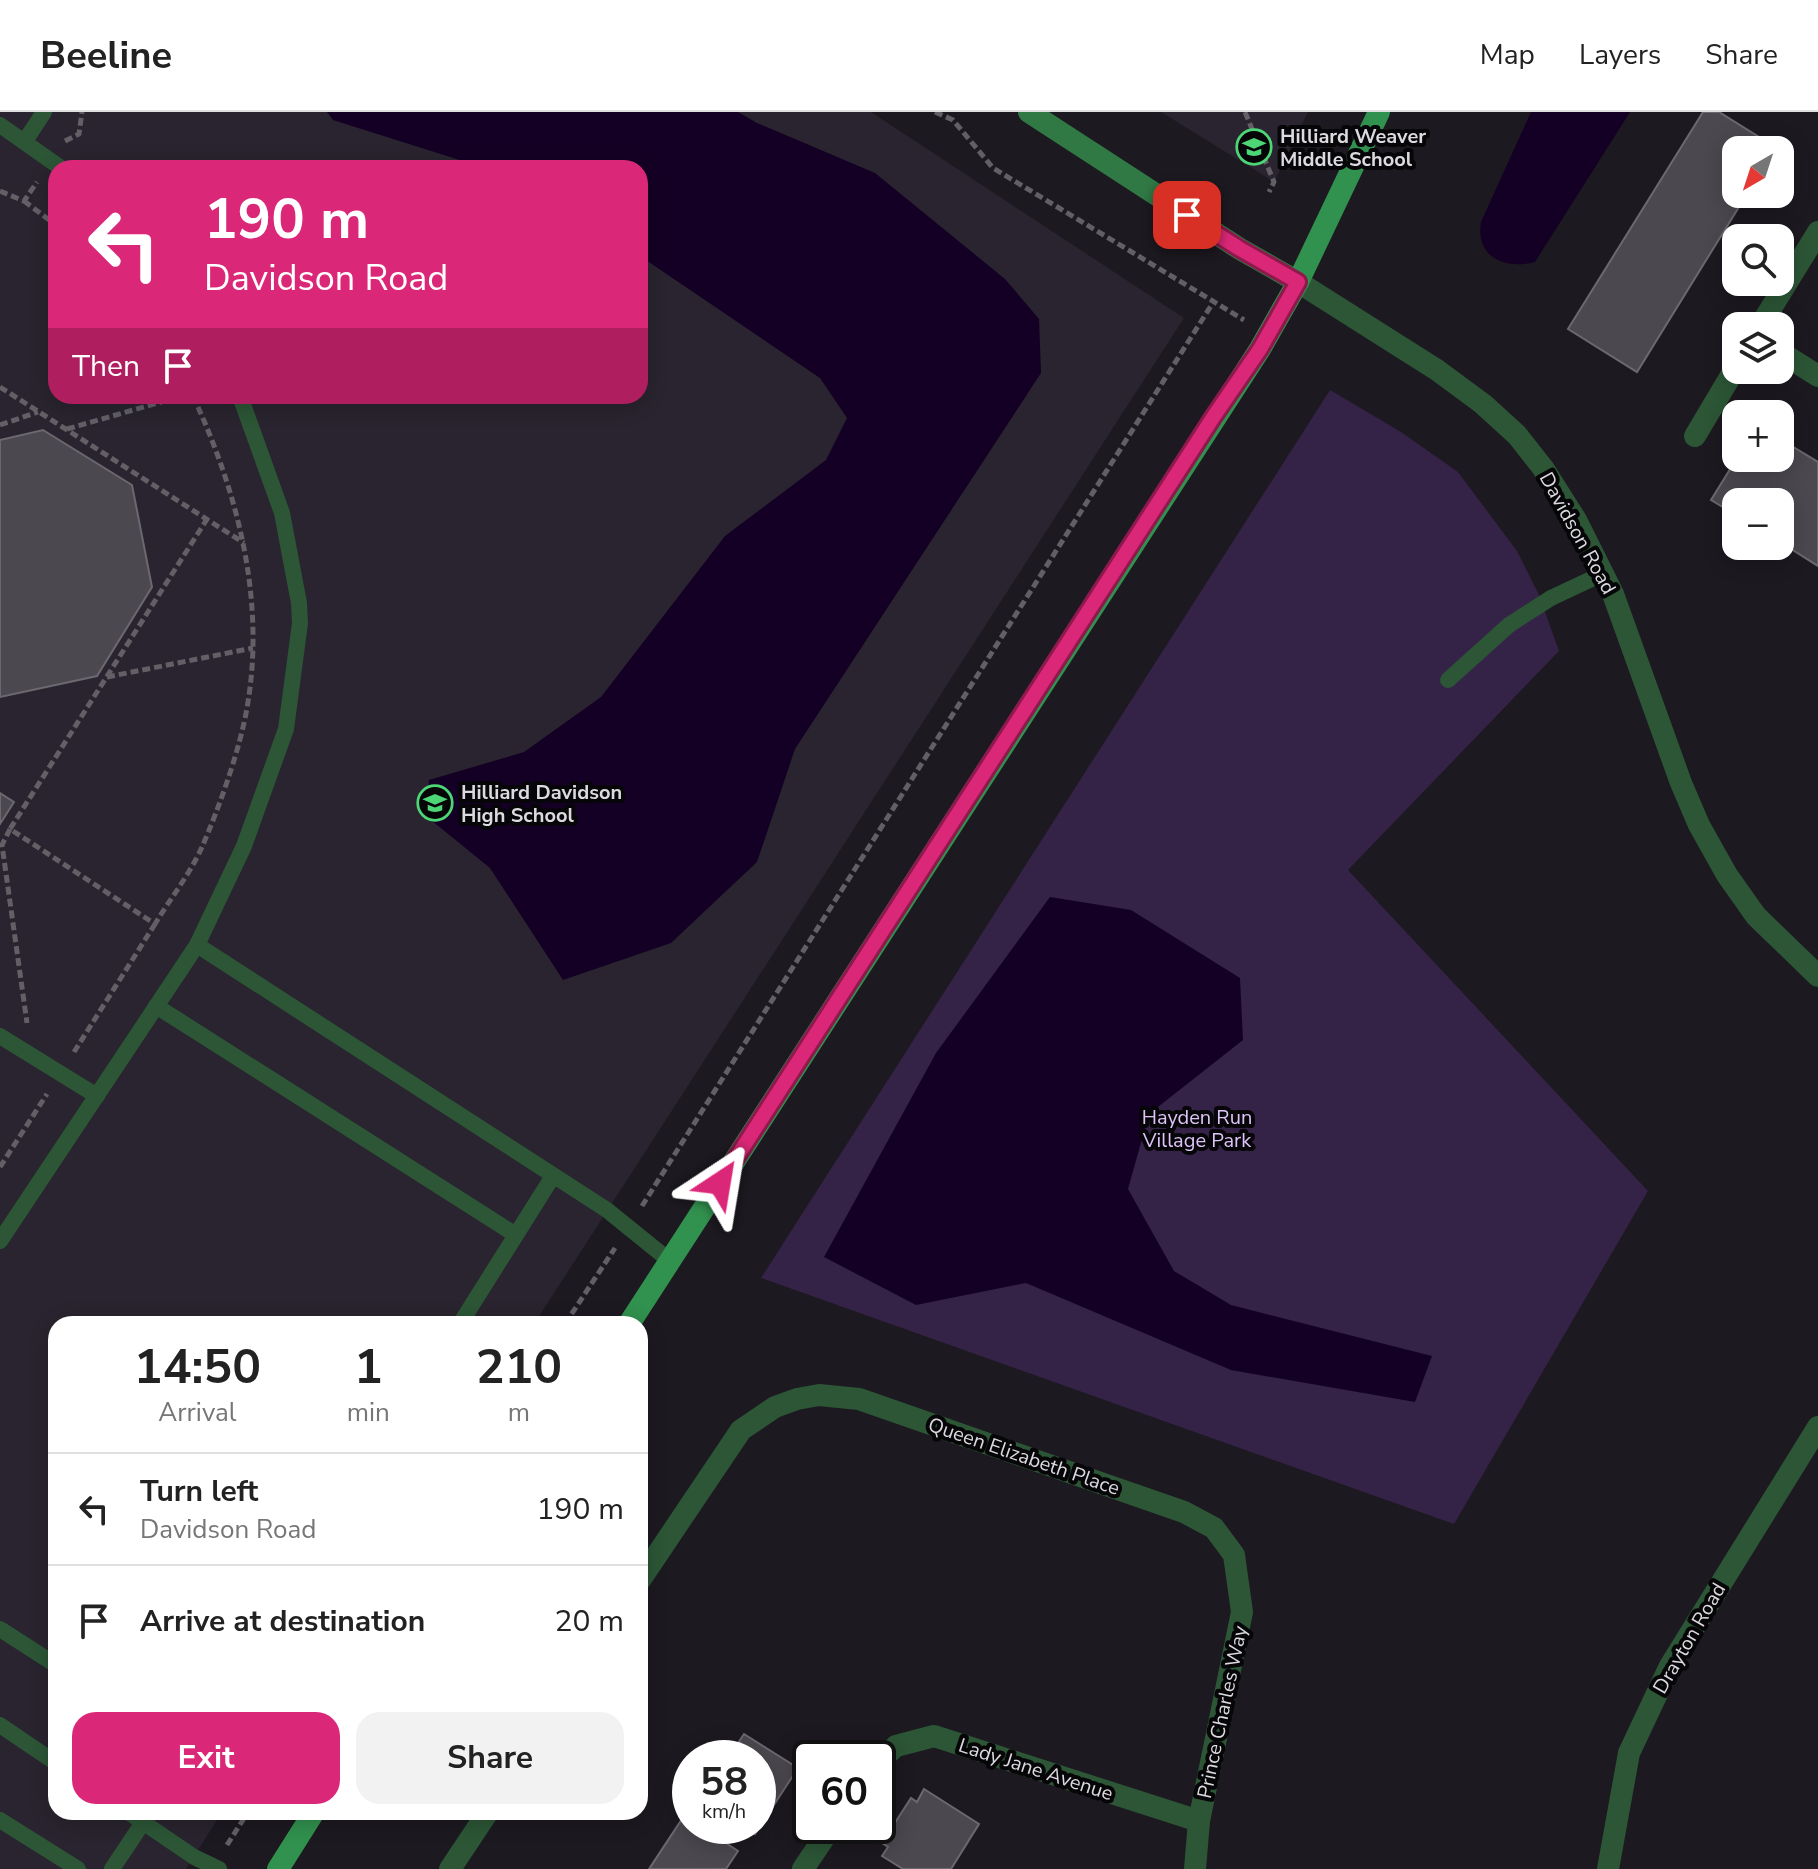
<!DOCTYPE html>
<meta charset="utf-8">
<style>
:root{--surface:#fff;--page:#f2f2f2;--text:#222;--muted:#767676;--line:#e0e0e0;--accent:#db2777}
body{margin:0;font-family:"Nunito Sans",sans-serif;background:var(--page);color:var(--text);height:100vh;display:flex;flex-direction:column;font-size:30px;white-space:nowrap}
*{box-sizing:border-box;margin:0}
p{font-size:26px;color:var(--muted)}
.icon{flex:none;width:44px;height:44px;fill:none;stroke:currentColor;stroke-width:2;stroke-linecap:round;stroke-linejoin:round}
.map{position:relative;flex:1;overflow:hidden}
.sheet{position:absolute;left:48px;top:1204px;width:600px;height:504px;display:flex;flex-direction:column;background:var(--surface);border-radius:24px;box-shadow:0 4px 20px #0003}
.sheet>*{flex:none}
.hud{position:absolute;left:48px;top:48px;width:600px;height:244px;border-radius:24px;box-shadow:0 4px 20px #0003;background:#db2777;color:#fff;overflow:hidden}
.needle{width:52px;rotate:219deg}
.fabs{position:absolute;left:1722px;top:24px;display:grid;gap:16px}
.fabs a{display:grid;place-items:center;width:72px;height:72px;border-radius:16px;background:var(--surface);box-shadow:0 4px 20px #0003;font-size:40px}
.speed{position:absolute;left:672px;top:1628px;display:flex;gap:16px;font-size:40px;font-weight:700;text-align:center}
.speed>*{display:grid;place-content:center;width:104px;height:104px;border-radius:50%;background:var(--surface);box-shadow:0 4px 20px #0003;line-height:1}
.speed small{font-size:20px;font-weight:400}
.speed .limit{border:4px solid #111;border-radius:12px;background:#fff;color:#111}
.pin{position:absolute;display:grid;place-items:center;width:68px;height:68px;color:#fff;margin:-34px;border-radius:16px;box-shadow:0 4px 12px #0006}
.me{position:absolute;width:88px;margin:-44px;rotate:33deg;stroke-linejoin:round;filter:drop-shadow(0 0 6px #0008)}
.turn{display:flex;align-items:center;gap:28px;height:168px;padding:0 24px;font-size:36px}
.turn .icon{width:104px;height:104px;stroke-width:2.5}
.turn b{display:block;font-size:56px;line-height:68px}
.then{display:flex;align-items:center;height:76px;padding:0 24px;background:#0003;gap:16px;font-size:30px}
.eta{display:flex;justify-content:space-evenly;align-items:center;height:136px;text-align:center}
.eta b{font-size:48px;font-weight:700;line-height:56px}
.action{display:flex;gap:16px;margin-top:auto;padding:16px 24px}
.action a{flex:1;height:92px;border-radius:24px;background:var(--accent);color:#fff;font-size:32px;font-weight:700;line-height:92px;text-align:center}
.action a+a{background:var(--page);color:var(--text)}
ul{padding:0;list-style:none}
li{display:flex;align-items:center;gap:24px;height:112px;padding:0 24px;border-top:2px solid var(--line)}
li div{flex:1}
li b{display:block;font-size:30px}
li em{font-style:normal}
header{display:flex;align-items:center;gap:48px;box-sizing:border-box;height:112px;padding:0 40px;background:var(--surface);border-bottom:2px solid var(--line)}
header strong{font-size:38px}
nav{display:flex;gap:44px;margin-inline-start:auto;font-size:28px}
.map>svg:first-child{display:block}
</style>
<header>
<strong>Beeline</strong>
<nav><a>Map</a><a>Layers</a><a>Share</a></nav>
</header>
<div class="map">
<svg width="1818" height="1757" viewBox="0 0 1818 1757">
<rect width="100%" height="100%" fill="#1c1920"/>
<g fill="#29242f" fill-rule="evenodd">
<path d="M0,0H871L1184,206L534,1212H56V1700H222L186,1757H0ZM56,56H640V284H56Z"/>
<path d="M1161,0H1308L1274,70Z"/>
</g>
<path fill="#352247" d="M1330,278L1401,320L1458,360L1517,439L1539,483L1559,539L1348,758L1648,1079L1454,1412L761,1166Z"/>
<g fill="#140024">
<path d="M327,0H738L757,11L875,61L1005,167L1039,207L1041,261L795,637L757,750L671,831L563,868L490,756L426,704L429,668L524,640L601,585L725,424L826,348L847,306L820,266L640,144V56H485L333,8Z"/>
<path d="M1531,0H1630L1535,150C1505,158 1475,145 1481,110Z"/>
<path d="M1050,785L1131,798L1240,866L1243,928L1149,1002L1128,1077L1174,1159L1231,1193L1432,1244L1415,1290L1231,1258L1026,1171L916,1193L824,1145L936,941Z"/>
</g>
<g fill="#4b484f" stroke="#6c6870" stroke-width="2">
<path d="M1703,0H1719L1775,35L1774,38H1736V82H1747L1637,260L1568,217Z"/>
<path d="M43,318L132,373L152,475L97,564L0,585V328Z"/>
<path d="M1780,327L1818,350V454L1780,430V390H1736V403L1711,388L1737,346H1780Z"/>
<path d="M0,681L14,690L0,712Z"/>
<path d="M744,1622L798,1656L755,1722L743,1714H758V1646H728Z"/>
<path d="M924,1677L979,1712L951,1757H903L882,1744L888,1735L882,1731L911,1686L917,1690Z"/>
<path d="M684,1704L690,1708V1714H700L738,1739L726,1757H649Z"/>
</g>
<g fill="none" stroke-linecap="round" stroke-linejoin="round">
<g stroke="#626066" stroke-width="5" stroke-dasharray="8 4" stroke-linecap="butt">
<path d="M935,0L953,8L993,56L1244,208"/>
<path d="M1245,0L1274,70L1269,80"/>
<path d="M65,29L79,22L82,0"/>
<path d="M0,79L24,89L37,70"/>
<path d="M24,89L56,113"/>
<path d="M0,275L244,431"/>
<path d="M193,284C238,381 266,489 247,596C240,637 219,696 202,735C190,762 170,787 155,812L10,717L207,407"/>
<path d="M0,313L38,300"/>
<path d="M67,317L182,284"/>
<path d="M107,565L253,536"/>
<path d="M10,717L2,733L27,911"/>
<path d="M74,940L155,812"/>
<path d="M0,1055L47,982"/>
<path d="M642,1094L1214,189"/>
<path d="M565,1212L615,1136"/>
<path d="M227,1733L248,1700"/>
</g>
<g stroke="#2c5636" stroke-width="16">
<path d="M0,13L61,56"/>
<path d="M25,29L44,0"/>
<path d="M1448,568L1509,513L1551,486L1602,462"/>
<path d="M197,833L607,1098L670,1149"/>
<path d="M156,894L516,1123"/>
<path d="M0,924L97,984"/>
<path d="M0,1129L197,833L244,734L286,617L300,511L299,491L282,401L240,284"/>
<path d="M460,1212L553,1064"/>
<path d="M0,1517L56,1553"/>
<path d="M0,1613L56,1651"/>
<path d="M128,1700L194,1745L219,1757"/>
<path d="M0,1708L78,1757"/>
<path d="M112,1757L150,1700"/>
</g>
<g stroke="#2c5636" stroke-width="22">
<path d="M1760,214L1818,120"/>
<path d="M1780,240L1818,264"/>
<path d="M1695,324L1736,255"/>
<path d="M640,1468L741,1318L775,1295L797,1287L819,1283L859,1287L1184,1400L1214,1416L1234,1443L1242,1500L1199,1709L1195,1757"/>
<path d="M878,1650L896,1634L934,1624L1199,1709"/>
<path d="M450,1757L488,1700"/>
<path d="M803,1757L832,1714"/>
<path d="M1608,1757L1629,1641L1670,1554L1818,1315"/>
</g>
<path stroke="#2c5636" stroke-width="22" d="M1298,170L1437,258L1483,292L1517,323L1543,356L1576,408L1613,482L1681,671L1699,713L1727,763L1756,804L1818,864"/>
<path stroke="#307844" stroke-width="22" d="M1029,0L1240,137L1298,170"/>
<g stroke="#31914e" stroke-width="22">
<path d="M629,1212L1260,237L1298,170L1379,0"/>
<path d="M278,1757L314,1700"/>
</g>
</g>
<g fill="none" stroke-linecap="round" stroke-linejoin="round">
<defs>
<path id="route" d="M720,1071L1214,304L1260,237L1298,170L1240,137L1187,103"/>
</defs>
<use href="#route" stroke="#8e194d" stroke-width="20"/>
<use href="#route" stroke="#db2777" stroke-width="14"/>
</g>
<defs>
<symbol id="school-ring" viewBox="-11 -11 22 22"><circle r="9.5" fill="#060507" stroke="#4cd676" stroke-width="1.5"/><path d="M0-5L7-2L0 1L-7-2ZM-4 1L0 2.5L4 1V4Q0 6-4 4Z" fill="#4cd676"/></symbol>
</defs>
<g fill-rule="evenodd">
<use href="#school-ring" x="1234" y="15" width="40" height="40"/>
<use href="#school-ring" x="415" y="671" width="40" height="40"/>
</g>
<g text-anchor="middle" stroke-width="8" stroke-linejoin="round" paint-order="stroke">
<g font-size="20" font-weight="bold" fill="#dcdadf" stroke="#060507" text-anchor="start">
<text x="1280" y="31">Hilliard Weaver<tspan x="1280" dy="23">Middle School</tspan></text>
<text x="461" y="687">Hilliard Davidson<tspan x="461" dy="23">High School</tspan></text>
</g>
<g font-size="20" fill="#dcdadf" stroke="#060507">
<text transform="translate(1578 421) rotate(61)" y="7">Davidson Road</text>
<text transform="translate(1024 1344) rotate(19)" y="7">Queen Elizabeth Place</text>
<text transform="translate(1689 1526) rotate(-60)" y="7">Drayton Road</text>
<text transform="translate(1222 1600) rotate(-78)" y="7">Prince Charles Way</text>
<text transform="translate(1036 1657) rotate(18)" y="7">Lady Jane Avenue</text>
</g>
<g font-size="20" fill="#dec4f9" stroke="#060507">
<text x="1197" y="1012">Hayden Run<tspan x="1197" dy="23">Village Park</tspan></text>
</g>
</g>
</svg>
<div class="fabs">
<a><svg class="needle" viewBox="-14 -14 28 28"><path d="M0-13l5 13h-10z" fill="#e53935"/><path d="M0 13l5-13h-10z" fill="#767676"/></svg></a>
<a><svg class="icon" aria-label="search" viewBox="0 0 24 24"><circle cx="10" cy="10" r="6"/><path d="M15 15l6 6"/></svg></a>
<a><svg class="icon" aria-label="layers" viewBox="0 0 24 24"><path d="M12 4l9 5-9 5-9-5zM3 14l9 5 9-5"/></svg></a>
<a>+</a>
<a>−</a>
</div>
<div class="speed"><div>58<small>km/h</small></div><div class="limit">60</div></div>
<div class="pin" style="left:1187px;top:103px;background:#d93025"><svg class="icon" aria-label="arrive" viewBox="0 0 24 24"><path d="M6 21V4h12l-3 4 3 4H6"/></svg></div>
<svg class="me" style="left:720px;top:1071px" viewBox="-20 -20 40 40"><path d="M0-17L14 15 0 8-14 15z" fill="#db2777" stroke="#fff" stroke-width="4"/></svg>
<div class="hud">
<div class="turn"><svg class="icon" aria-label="left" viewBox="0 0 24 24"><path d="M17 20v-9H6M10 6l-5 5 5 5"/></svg><div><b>190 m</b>Davidson Road</div></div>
<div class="then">Then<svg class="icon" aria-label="arrive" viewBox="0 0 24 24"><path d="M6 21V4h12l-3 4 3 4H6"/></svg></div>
</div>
<section class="sheet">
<div class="eta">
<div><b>14:50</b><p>Arrival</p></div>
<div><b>1</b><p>min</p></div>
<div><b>210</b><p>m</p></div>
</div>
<ul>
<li><svg class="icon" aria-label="left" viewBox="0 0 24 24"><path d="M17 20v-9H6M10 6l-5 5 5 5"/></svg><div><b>Turn left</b><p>Davidson Road</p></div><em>190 m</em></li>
<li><svg class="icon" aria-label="arrive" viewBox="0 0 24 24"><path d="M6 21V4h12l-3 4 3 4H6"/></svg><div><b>Arrive at destination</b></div><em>20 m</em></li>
</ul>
<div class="action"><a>Exit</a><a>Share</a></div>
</section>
</div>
